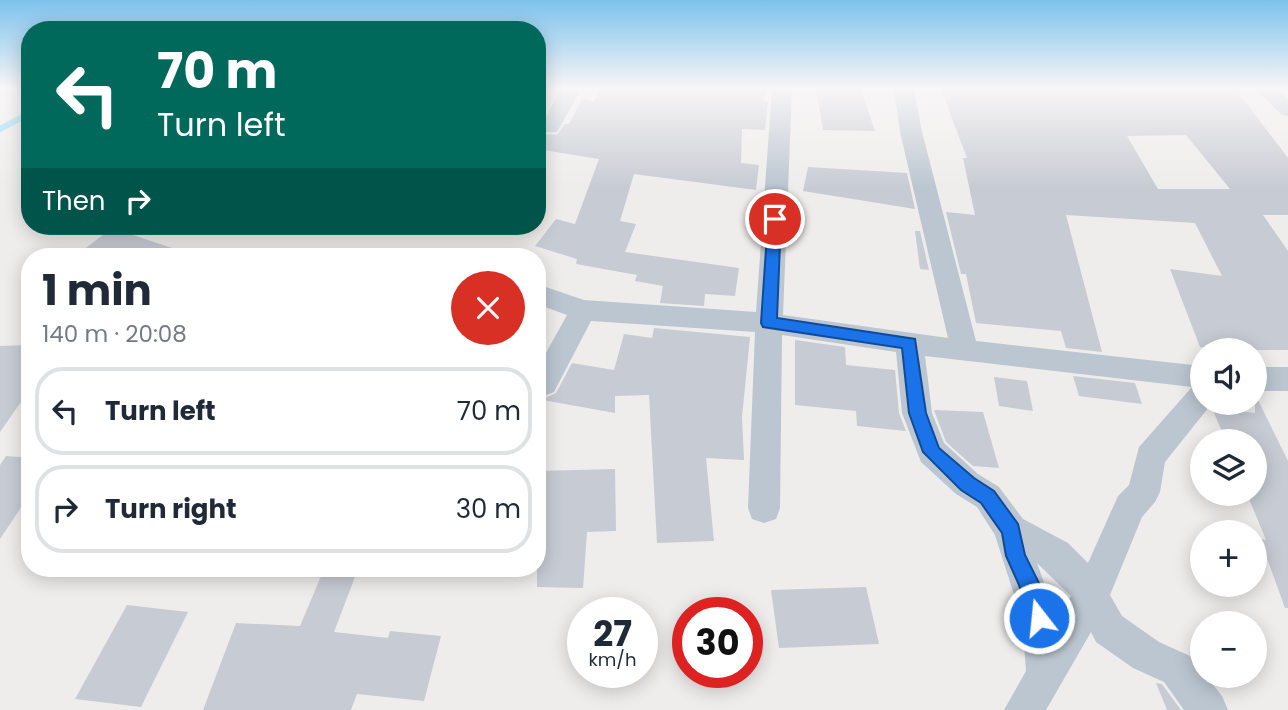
<!DOCTYPE html>
<meta charset="utf-8">
<style>
:root{--surface:#fff;--page:#f2f2f3;--text:#1f2937;--muted:#747a83;--line:#e0e1e3}
body{margin:0;font-family:Poppins,sans-serif;background:var(--page);color:var(--text);height:100vh;display:flex;flex-direction:column;font-size:26px;white-space:nowrap}
*{box-sizing:border-box;margin:0}
p{font-size:23px;color:var(--muted)}
.icon{flex:none;width:38px;height:38px;fill:none;stroke:currentColor;stroke-width:2;stroke-linecap:round;stroke-linejoin:round}
.map{position:relative;flex:1;overflow:hidden}
.details{position:absolute;left:21px;top:248px;width:525px;height:329px;display:flex;flex-direction:column;background:var(--surface);border-radius:28px;box-shadow:0 4px 18px #0003}
.details>*{flex:none}
.guide{position:absolute;left:21px;top:21px;width:525px;height:214px;border-radius:28px;box-shadow:0 4px 18px #0003;background:#00695c;color:#fff;overflow:hidden}
.fabs{position:absolute;left:1190px;top:338px;display:grid;gap:14px}
.fabs a{display:grid;place-items:center;width:77px;height:77px;border-radius:50%;background:var(--surface);box-shadow:0 4px 18px #0003;font-size:35px}
.speed{position:absolute;left:567px;top:597px;display:flex;gap:14px;font-size:35px;font-weight:700;text-align:center}
.speed>*{display:grid;place-content:center;width:91px;height:91px;border-radius:50%;background:var(--surface);box-shadow:0 4px 18px #0003;line-height:1}
.speed small{font-size:18px;font-weight:400}
.speed .limit{border:10px solid #d22;background:#fff;color:#111}
.pin{position:absolute;display:grid;place-items:center;width:60px;height:60px;color:#fff;margin:-30px;border:4px solid #fff;border-radius:50%;box-shadow:0 2px 7px #0007}
.me{position:absolute;width:77px;margin:-38px;rotate:344deg;stroke-linejoin:round;filter:drop-shadow(0 0 5px #0008)}
.turn{display:flex;align-items:center;gap:24px;height:147px;padding:0 21px;font-size:32px}
.turn .icon{width:91px;height:91px;stroke-width:2.5}
.turn b{display:block;font-size:49px;line-height:60px}
.then{display:flex;align-items:center;height:66px;padding:0 21px;background:#0003;gap:14px;font-size:26px}
.round{display:grid;place-items:center;flex:none;width:74px;height:74px;border-radius:37px;background:var(--page)}
.headline{display:flex;align-items:center;justify-content:space-between;height:119px;padding:0 21px}
h1{font-size:42px;font-weight:700;line-height:52px}
ul{padding:0;list-style:none}
li{display:flex;align-items:center;gap:21px;height:88px;margin:0 14px 10px;padding:0 7px;border:4px solid var(--line);border-radius:28px}
li div{flex:1}
li b{display:block;font-size:26px}
li em{font-style:normal}
.map>svg:first-child{display:block}
</style>
<div class="map">
<svg width="1288" height="710" viewBox="0 0 1288 710">
<rect width="100%" height="100%" fill="#efecec"/>
<g fill="none" stroke-linecap="round" stroke-linejoin="round">
<path stroke="#7dd8f4" stroke-width="6" d="M0,129L30,113"/>
</g>
<g fill="#c7cbd3" fill-rule="evenodd">
<path d="M601,89H768L763,100L768,101L765,130L742,129L741,163L759,165L756,190L634,174L620,221L636,224L625,252L739,268L735,296L705,294L704,306L660,303L663,286L635,281L637,275L576,264L577,259L535,246L556,219L575,224L599,159L537,149V121H541L538,127L541,134L557,135L565,124H569L582,99L594,101Z"/>
<path d="M816,89L861,90L875,131L823,130Z"/>
<path d="M941,89L1237,91L1288,158V215H1263L1288,251V350H1222L1200,347L1170,269L1222,276L1195,223L1066,215L1102,352L1066,348L1061,331L976,323L966,274H961L946,212L975,215L963,158H967ZM1186,135L1230,189H1158L1127,136Z"/>
<path d="M808,167L907,173L915,209L803,191Z"/>
<path d="M112,228L187,253L186,257H74Z"/>
<path d="M915,231H920L929,270L920,269Z"/>
<path d="M654,328L750,337L742,417L744,460L706,458L714,541L657,543L649,395L615,396V413L537,399V396L545,398L556,393L572,363L614,370L624,334L652,338Z"/>
<path d="M795,340L845,347L846,365L895,370L899,413L906,431L857,426L856,411L795,405Z"/>
<path d="M30,345V389L0,432V346Z"/>
<path d="M1073,376L1135,383L1142,404L1079,396Z"/>
<path d="M994,377L1027,381L1033,411L999,406Z"/>
<path d="M1255,394L1288,461V608H1285L1260,539L1266,540L1247,494H1255V441H1226L1212,408L1255,413Z"/>
<path d="M934,410L983,412L999,468L973,466L946,442Z"/>
<path d="M6,456L30,458V494L0,539V465Z"/>
<path d="M615,469L616,531L587,532L583,588L537,587V471Z"/>
<path d="M324,569H358L334,632L388,638L390,631L441,636L424,701L357,694L351,710H203L236,623L300,626Z"/>
<path d="M866,587L879,644L779,648L771,590Z"/>
<path d="M127,605L188,612L141,707L75,699Z"/>
<path d="M1156,683L1162,684L1181,710H1167Z"/>
</g>
<g fill="none" stroke-linecap="round" stroke-linejoin="round">
<g fill="#bbc6d0" fill-rule="evenodd">
<path d="M561,89H581L557,132H543L540,128Z"/>
<path d="M772,89H792L783,315L948,338L900,132L894,89H914L922,132L976,341L1202,366V402H1213L1165,462L1160,492L1155,502L1142,517L1110,595L1122,616L1159,642L1190,656L1202,671V676H1206L1222,696L1228,710H1184L1164,682L1133,668L1096,642L1091,632L1046,710H1004L1026,671L1023,630L1017,604L995,535L977,507L956,494L921,462L902,413L896,352L782,335L780,508L776,519L764,523L752,519L748,508L755,332L591,321L554,392L544,396L537,393V369L567,315L537,304V284L584,300L756,312ZM925,356L1192,387L1139,447L1129,485L1118,496L1088,563L1068,543L1023,519L999,487L978,474L944,443L932,413ZM1037,563L1071,596L1057,619Z"/>
<path d="M1255,89H1276L1288,99V116L1281,114Z"/>
<rect x="1255" y="367" width="33" height="24"/>
</g>
</g>
<linearGradient id="sky" x2="0" y2="1"><stop stop-color="#7dc2ed"/><stop offset="0.47" stop-color="#f8f6f6"/><stop offset="1" stop-color="#f8f6f6" stop-opacity="0"/></linearGradient>
<rect width="1288" height="188" fill="url(#sky)"/>
<path fill="#1a73e8" stroke="#114b97" stroke-width="2" d="M775,214L781,219L777,318L915,339L926,413L939,448L974,478L994,491L1018,524L1025,555L1039,583L1049,618L1046,625L1039,628L1032,625L1019,585L1006,556L1002,533L981,503L961,490L923,452L909,413L902,348L763,327L761,323L768,219Z"/>
</svg>
<div class="fabs">
<a><svg class="icon" aria-label="sound" viewBox="0 0 24 24"><path d="M4 9h4l5-4v14l-5-4H4zM17 9q2 3 0 6"/></svg></a>
<a><svg class="icon" aria-label="layers" viewBox="0 0 24 24"><path d="M12 4l9 5-9 5-9-5zM3 14l9 5 9-5"/></svg></a>
<a>+</a>
<a>−</a>
</div>
<div class="speed"><div>27<small>km/h</small></div><div class="limit">30</div></div>
<div class="pin" style="left:775px;top:219px;background:#d93025"><svg class="icon" aria-label="arrive" viewBox="0 0 24 24"><path d="M6 21V4h12l-3 4 3 4H6"/></svg></div>
<svg class="me" style="left:1039px;top:618px" viewBox="-20 -20 40 40"><circle r="17" fill="#1a73e8" stroke="#fff" stroke-width="3"/><path d="M0-11L8 9 0 5-8 9z" fill="#fff"/></svg>
<div class="guide">
<div class="turn"><svg class="icon" aria-label="left" viewBox="0 0 24 24"><path d="M17 20v-9H6M10 6l-5 5 5 5"/></svg><div><b>70 m</b>Turn left</div></div>
<div class="then">Then<svg class="icon" aria-label="right" viewBox="0 0 24 24"><path d="M7 20v-9h11M14 6l5 5-5 5"/></svg></div>
</div>
<section class="details">
<div class="headline"><div><h1>1 min</h1><p>140 m · 20:08</p></div><a class="round" style="background:#d93025;color:#fff"><svg class="icon" aria-label="close" viewBox="0 0 24 24"><path d="M6 6l12 12M18 6L6 18"/></svg></a></div>
<ul>
<li><svg class="icon" aria-label="left" viewBox="0 0 24 24"><path d="M17 20v-9H6M10 6l-5 5 5 5"/></svg><div><b>Turn left</b></div><em>70 m</em></li>
<li><svg class="icon" aria-label="right" viewBox="0 0 24 24"><path d="M7 20v-9h11M14 6l5 5-5 5"/></svg><div><b>Turn right</b></div><em>30 m</em></li>
</ul>
</section>
</div>
